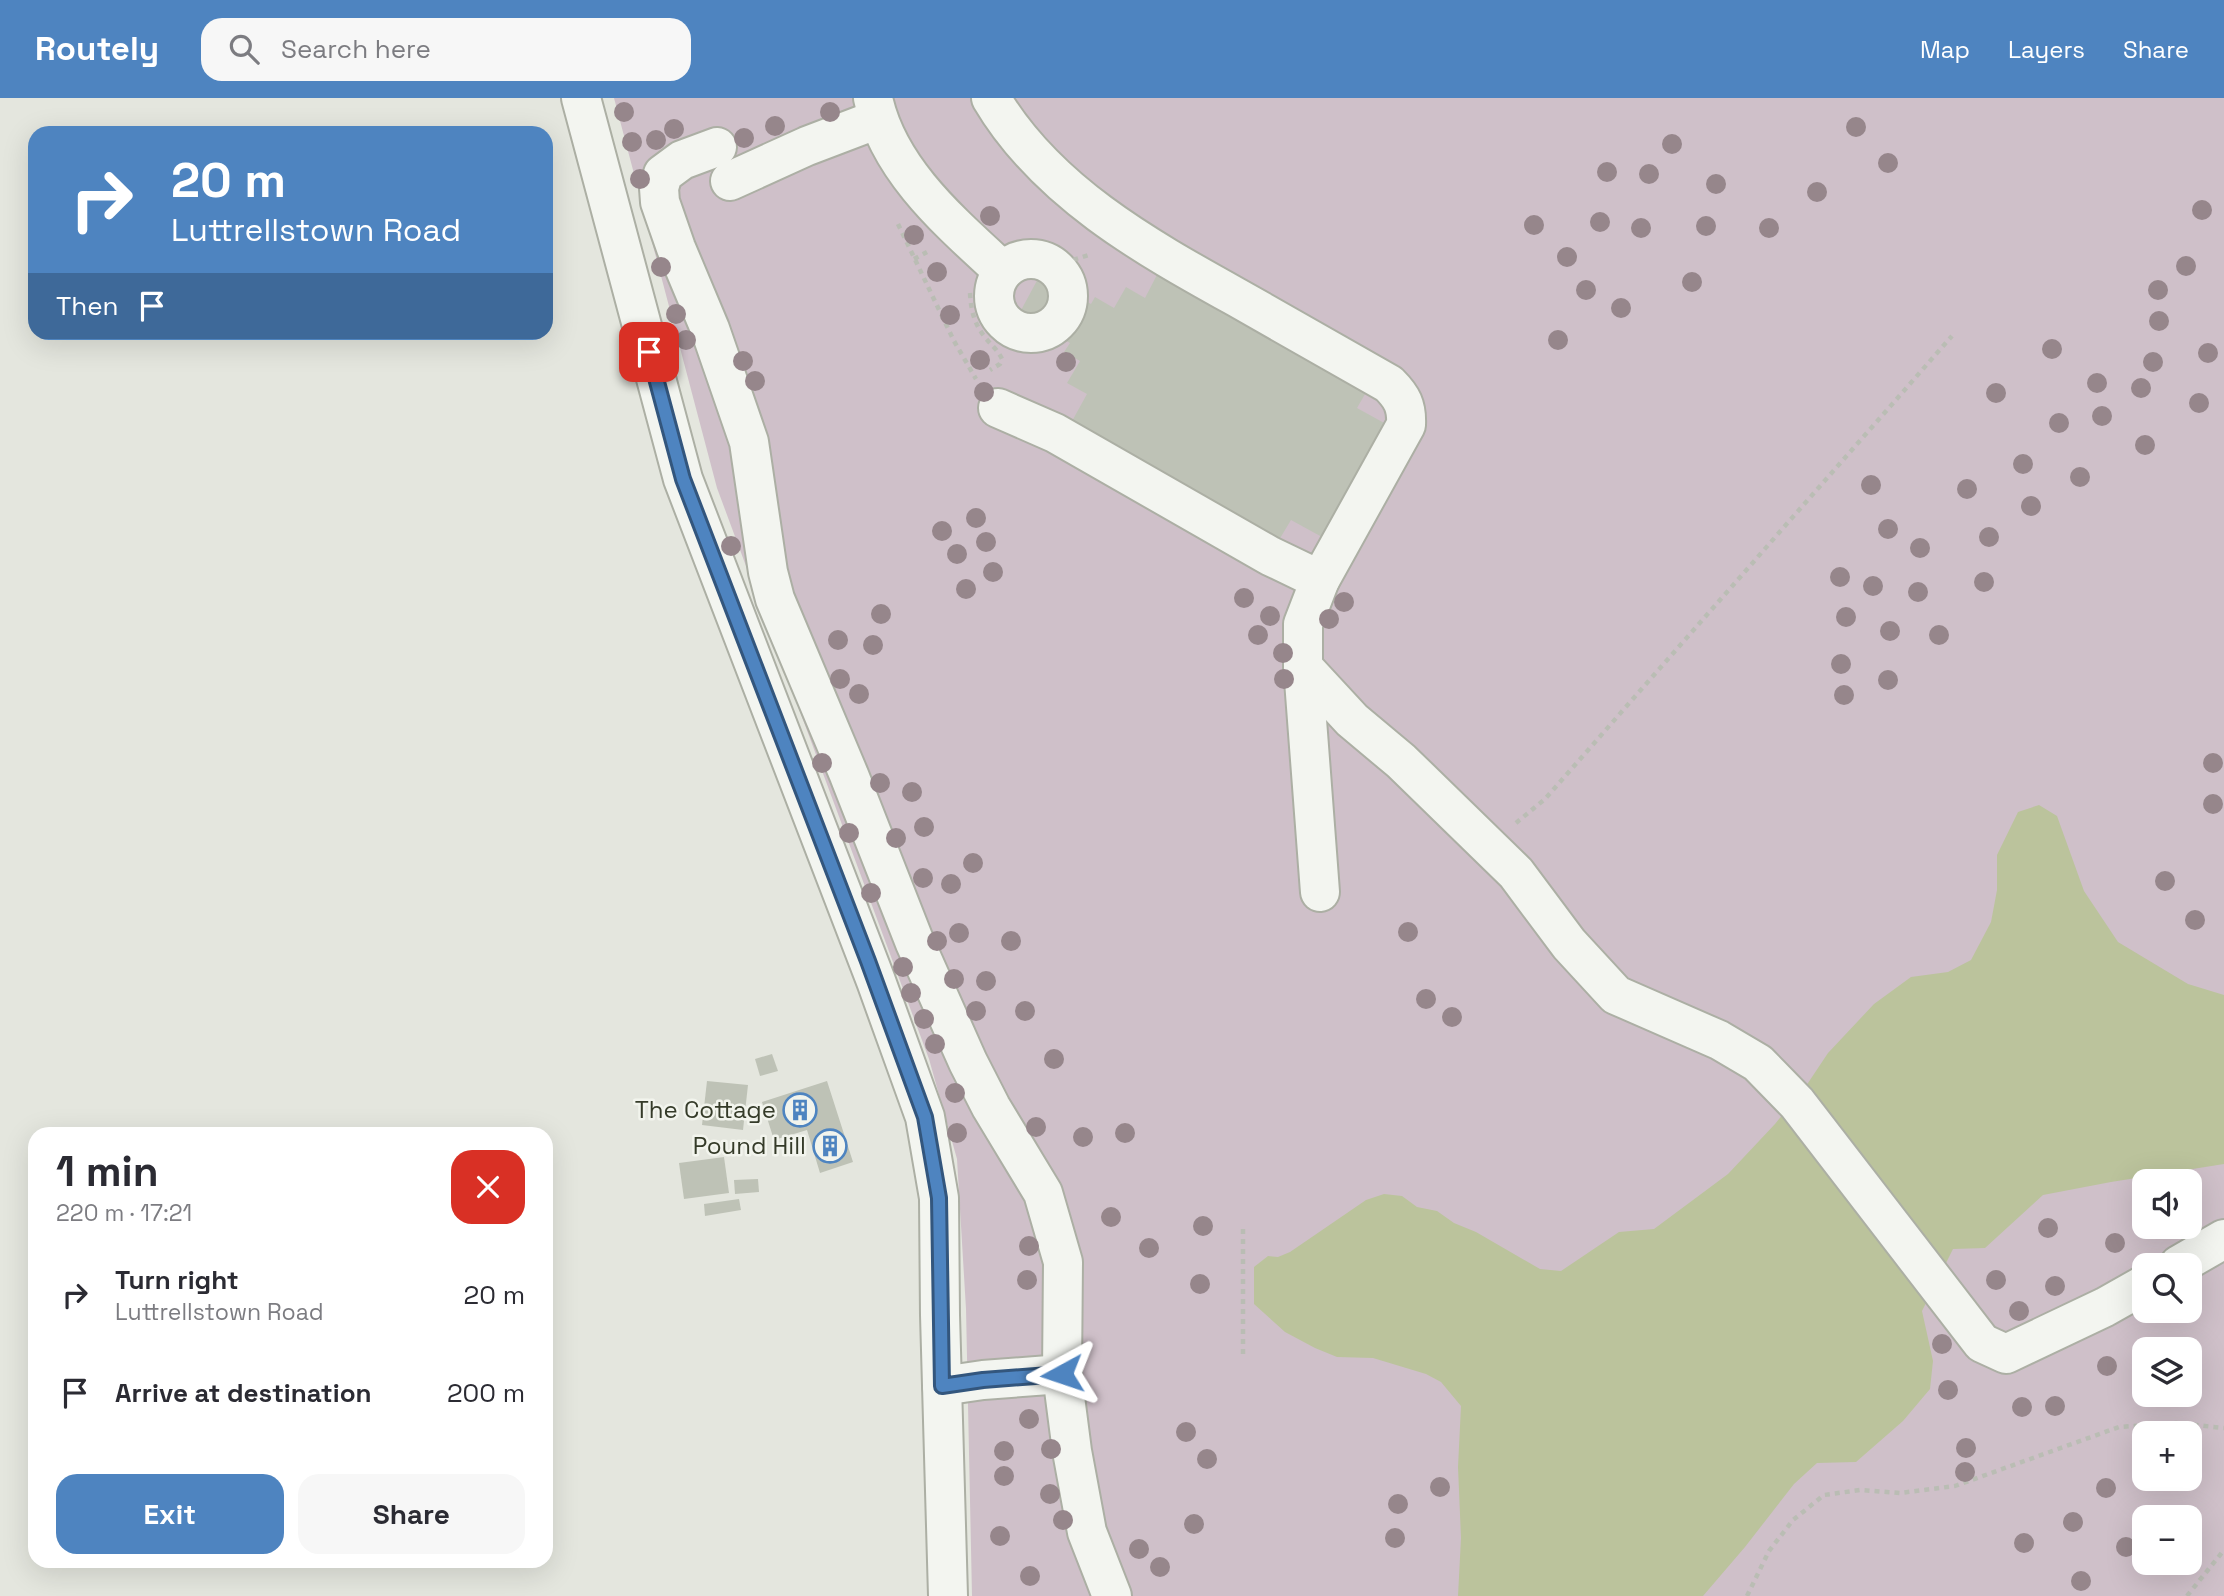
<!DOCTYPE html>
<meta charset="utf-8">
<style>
:root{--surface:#fff;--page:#f7f7f7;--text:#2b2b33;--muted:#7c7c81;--accent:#4e84c0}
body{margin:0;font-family:"Space Grotesk",sans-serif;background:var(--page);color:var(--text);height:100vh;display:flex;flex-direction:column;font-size:26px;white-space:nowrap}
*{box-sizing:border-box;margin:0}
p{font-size:23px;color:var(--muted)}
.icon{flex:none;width:38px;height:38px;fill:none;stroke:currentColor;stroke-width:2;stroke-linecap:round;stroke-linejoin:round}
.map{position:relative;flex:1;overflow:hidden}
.side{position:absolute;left:28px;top:1029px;width:525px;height:441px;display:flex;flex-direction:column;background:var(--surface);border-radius:21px;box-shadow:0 7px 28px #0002}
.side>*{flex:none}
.top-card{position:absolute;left:28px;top:28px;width:525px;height:214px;border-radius:21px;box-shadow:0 7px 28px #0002;background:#4e84c0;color:#fff;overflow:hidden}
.fabs{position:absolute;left:2132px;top:1071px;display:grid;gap:14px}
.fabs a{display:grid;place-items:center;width:70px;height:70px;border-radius:14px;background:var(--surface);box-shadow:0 7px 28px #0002;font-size:35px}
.pin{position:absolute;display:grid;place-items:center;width:60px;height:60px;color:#fff;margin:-30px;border-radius:14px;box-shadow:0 4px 10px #0006}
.me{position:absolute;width:77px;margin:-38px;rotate:265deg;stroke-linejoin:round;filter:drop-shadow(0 0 5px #0008)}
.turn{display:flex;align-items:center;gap:24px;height:147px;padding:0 28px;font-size:32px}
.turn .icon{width:91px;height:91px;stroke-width:2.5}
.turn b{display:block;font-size:49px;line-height:60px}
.then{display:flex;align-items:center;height:66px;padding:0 28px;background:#0003;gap:14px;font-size:26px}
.round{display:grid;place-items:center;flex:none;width:74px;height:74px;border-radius:21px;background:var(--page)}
.headline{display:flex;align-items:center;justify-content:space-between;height:119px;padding:0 28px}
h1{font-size:42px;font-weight:600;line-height:52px}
.cta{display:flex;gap:14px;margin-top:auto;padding:14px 28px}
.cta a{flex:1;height:80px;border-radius:21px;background:var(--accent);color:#fff;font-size:28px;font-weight:600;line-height:80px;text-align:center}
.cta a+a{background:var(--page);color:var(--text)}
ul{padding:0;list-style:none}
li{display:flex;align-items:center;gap:21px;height:98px;padding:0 28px}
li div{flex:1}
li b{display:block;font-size:26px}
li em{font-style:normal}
header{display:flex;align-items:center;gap:42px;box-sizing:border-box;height:98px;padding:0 35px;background:var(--accent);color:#fff}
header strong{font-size:33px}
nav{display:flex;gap:38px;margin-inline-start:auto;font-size:24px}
.search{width:490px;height:63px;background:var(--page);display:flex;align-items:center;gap:18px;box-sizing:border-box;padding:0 24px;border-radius:21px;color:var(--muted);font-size:26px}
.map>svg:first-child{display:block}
</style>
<header>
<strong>Routely</strong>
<div class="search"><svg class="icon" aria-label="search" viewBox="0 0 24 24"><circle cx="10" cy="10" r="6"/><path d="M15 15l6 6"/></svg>Search here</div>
<nav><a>Map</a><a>Layers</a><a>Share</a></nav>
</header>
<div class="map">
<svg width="2224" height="1498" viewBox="0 0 2224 1498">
<rect width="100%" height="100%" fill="#e4e6de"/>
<path fill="#cfc0c9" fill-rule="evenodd" d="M614,0H2224V1498H972L966,1211L957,1061L929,961L717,390ZM2144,1083H2189V1129H2144ZM2144,1167H2189V1213H2144ZM2144,1251H2189V1297H2144ZM2144,1335H2189V1381H2144ZM2144,1419H2189V1465H2144Z"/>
<path fill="#bbc39c" d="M2039,707L2057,718L2084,793L2118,844L2188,886L2224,897V1066L2111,1084L2043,1097L1985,1150L1953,1151L1922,1213L1933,1263L1930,1291L1903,1323L1856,1364L1817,1365L1794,1386L1745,1449L1703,1498H1458L1461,1440L1458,1369L1461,1308L1441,1284L1426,1276L1373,1260L1337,1259L1315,1250L1285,1234L1254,1206V1169L1268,1158L1278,1159L1290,1154L1366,1102L1384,1096L1402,1098L1417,1109L1437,1113L1454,1125L1476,1134L1540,1171L1561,1173L1619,1134L1654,1131L1728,1076L1775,1026L1806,988L1828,955L1874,906L1911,879L1948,874L1971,862L1991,824L1997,792V757L2018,714Z"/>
<g fill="#bec2b6">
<path d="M1159,173L1368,291L1357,310L1386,326L1322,439L1291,422L1279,442L1071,325L1087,296L1067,285L1080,263L1064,254L1070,245L1019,216L1040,177L1091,206L1095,199L1114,210L1126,189L1145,200Z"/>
<path d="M772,956L778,973L760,978L755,961Z"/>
<path d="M707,983L748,987L743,1032L702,1027Z"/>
<path d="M827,983L853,1064L820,1075L807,1032L774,1042L762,1004Z"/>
<path d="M724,1059L729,1095L684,1101L679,1065Z"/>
<path d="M758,1081L759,1094L735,1096L734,1082Z"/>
<path d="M739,1101L741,1112L705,1118L704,1106Z"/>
</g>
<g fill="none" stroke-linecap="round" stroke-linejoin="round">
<defs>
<g id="minor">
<path d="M581,0L683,381L876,883L925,1019L939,1100L940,1217L948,1498"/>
<path d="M873,0C888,72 951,125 1003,173"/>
<path d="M991,0C1046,93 1144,148 1236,199C1287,228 1338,257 1389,286C1402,299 1407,308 1406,327L1320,482L1303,526V569L1352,622L1401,663L1516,775L1569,846L1616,897L1719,942L1758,965L1797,1005L1982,1245L2006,1256L2105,1209L2144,1187"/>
<path d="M717,49L682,62L663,76L659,90L660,104L676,150L710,231L749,344L768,474L775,501L849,677L915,845L968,964L991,1009L1043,1095L1063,1164L1062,1276L1072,1353L1087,1434L1112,1498"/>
<path d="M730,83L807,48L878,21"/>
<circle cx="1031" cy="198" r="37"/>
<path d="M998,310L1055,335L1270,458L1320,482"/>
<path d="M1303,569L1320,794"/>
<path d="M2179,1167L2224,1141"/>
<path d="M942,1288L983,1282L1062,1276"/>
</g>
</defs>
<use href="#minor" stroke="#acafa4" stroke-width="42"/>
<g stroke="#babdb4" stroke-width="4.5" stroke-dasharray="5 5" stroke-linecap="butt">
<path d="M898,126L954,243L976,281"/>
<path d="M914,161L927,154"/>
<path d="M1056,172L1073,162L1092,156"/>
<path d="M970,195C971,212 974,225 984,238C990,246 998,252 1002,261L1000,266L990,272"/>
<path d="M1516,725L1545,701L1952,238"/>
<path d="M1243,1131V1256"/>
<path d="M1747,1498L1769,1453L1793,1422L1824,1397L1860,1392L1900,1395L1955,1388L2119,1329L2176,1325L2224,1330"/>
<path d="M2187,1498L2224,1452"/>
</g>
<use href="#minor" stroke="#f3f5f0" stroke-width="38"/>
</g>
<g fill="#96868b">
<circle cx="624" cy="14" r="10"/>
<circle cx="830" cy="14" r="10"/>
<circle cx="775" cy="28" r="10"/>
<circle cx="1856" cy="29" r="10"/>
<circle cx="674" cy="31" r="10"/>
<circle cx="744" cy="40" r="10"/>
<circle cx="656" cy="42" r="10"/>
<circle cx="632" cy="44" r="10"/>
<circle cx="1672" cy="46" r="10"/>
<circle cx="1888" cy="65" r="10"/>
<circle cx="1607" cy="74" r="10"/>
<circle cx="1649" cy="76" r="10"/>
<circle cx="640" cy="81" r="10"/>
<circle cx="1716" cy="86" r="10"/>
<circle cx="1817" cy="94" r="10"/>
<circle cx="2202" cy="112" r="10"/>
<circle cx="990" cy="118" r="10"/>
<circle cx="1600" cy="124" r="10"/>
<circle cx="1534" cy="127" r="10"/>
<circle cx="1706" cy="128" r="10"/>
<circle cx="1641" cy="130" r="10"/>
<circle cx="1769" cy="130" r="10"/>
<circle cx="914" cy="137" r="10"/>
<circle cx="1567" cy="159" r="10"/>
<circle cx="2186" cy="168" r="10"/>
<circle cx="661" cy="169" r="10"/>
<circle cx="937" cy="174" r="10"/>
<circle cx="1692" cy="184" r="10"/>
<circle cx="1586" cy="192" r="10"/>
<circle cx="2158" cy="192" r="10"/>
<circle cx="1621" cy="210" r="10"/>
<circle cx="676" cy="216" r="10"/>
<circle cx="950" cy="217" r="10"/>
<circle cx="2159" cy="223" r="10"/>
<circle cx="686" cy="242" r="10"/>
<circle cx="1558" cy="242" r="10"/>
<circle cx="2052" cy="251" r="10"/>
<circle cx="2208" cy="255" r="10"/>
<circle cx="980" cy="262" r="10"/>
<circle cx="743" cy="263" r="10"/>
<circle cx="1066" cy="264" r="10"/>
<circle cx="2153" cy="264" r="10"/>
<circle cx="755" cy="283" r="10"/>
<circle cx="2097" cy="285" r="10"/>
<circle cx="2141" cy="290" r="10"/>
<circle cx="984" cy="294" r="10"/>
<circle cx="1996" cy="295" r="10"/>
<circle cx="2199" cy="305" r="10"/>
<circle cx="2102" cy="318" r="10"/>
<circle cx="2059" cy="325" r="10"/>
<circle cx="2145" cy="347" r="10"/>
<circle cx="2023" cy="366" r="10"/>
<circle cx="2080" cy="379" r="10"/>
<circle cx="1871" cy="387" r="10"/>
<circle cx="1967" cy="391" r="10"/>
<circle cx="2031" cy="408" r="10"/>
<circle cx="976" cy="420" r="10"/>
<circle cx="1888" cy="431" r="10"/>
<circle cx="942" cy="433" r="10"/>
<circle cx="1989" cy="439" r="10"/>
<circle cx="986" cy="444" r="10"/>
<circle cx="731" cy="448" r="10"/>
<circle cx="1920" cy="450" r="10"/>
<circle cx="957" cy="456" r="10"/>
<circle cx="993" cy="474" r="10"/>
<circle cx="1840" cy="479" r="10"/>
<circle cx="1984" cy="484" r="10"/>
<circle cx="1873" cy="488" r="10"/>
<circle cx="966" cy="491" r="10"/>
<circle cx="1918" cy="494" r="10"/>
<circle cx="1244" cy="500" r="10"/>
<circle cx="1344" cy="504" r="10"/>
<circle cx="881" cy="516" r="10"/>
<circle cx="1270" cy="518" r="10"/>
<circle cx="1846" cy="519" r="10"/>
<circle cx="1329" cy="521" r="10"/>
<circle cx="1890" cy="533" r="10"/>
<circle cx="1258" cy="537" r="10"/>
<circle cx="1939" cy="537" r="10"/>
<circle cx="838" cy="542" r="10"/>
<circle cx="873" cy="547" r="10"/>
<circle cx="1283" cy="555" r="10"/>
<circle cx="1841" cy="566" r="10"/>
<circle cx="840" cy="581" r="10"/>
<circle cx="1284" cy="581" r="10"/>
<circle cx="1888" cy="582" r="10"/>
<circle cx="859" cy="596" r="10"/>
<circle cx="1844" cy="597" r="10"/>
<circle cx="822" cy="665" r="10"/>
<circle cx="2213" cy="665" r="10"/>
<circle cx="880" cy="685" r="10"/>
<circle cx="912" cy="694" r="10"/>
<circle cx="2213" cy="706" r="10"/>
<circle cx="924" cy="729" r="10"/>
<circle cx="849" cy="735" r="10"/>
<circle cx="896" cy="740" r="10"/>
<circle cx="973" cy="765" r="10"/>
<circle cx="923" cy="780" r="10"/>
<circle cx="2165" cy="783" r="10"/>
<circle cx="951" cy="786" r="10"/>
<circle cx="871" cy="795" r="10"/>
<circle cx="2195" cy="822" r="10"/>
<circle cx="1408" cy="834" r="10"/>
<circle cx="959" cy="835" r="10"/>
<circle cx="937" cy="843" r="10"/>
<circle cx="1011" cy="843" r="10"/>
<circle cx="903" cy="869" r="10"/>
<circle cx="954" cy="881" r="10"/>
<circle cx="986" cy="883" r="10"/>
<circle cx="911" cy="895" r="10"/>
<circle cx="1426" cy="901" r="10"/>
<circle cx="976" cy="913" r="10"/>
<circle cx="1025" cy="913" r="10"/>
<circle cx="1452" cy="919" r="10"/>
<circle cx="924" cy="921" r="10"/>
<circle cx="935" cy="946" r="10"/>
<circle cx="1054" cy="961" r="10"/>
<circle cx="955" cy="995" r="10"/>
<circle cx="1036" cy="1029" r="10"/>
<circle cx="957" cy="1035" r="10"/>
<circle cx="1125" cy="1035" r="10"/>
<circle cx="1083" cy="1039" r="10"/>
<circle cx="1111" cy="1119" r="10"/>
<circle cx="1203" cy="1128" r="10"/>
<circle cx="2048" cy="1130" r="10"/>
<circle cx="2115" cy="1145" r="10"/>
<circle cx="1029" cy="1148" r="10"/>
<circle cx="1149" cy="1150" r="10"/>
<circle cx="1027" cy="1182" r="10"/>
<circle cx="1996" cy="1182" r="10"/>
<circle cx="1200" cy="1186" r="10"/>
<circle cx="2055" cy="1188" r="10"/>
<circle cx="2019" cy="1213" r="10"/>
<circle cx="1942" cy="1246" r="10"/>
<circle cx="2107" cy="1268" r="10"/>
<circle cx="1948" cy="1292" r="10"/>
<circle cx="2055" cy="1308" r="10"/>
<circle cx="2022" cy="1309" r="10"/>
<circle cx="1029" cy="1321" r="10"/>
<circle cx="1186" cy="1334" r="10"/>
<circle cx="1966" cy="1350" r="10"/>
<circle cx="1051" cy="1351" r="10"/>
<circle cx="1004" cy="1353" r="10"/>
<circle cx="1207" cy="1361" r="10"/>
<circle cx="1965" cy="1374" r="10"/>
<circle cx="1004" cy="1378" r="10"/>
<circle cx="1440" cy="1389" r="10"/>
<circle cx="2106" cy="1390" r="10"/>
<circle cx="1050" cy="1396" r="10"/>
<circle cx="1398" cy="1406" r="10"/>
<circle cx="1063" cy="1422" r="10"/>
<circle cx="2073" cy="1424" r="10"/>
<circle cx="1194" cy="1426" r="10"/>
<circle cx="1000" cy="1438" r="10"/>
<circle cx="1395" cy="1440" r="10"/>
<circle cx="2024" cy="1445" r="10"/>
<circle cx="2126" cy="1449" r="10"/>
<circle cx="1139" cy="1451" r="10"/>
<circle cx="1160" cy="1469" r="10"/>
<circle cx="1030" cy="1478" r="10"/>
<circle cx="2081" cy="1483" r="10"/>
</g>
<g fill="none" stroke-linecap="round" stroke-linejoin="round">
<defs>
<path id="route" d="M649,254L683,381L868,863L925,1019L939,1100L942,1288L983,1282L1062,1276"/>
</defs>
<use href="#route" stroke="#33567d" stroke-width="18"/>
<use href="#route" stroke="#4e84c0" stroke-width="12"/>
</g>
<defs>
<symbol id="building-ring" viewBox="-11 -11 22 22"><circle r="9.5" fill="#f2f4ed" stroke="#4e84c0" stroke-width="1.5"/><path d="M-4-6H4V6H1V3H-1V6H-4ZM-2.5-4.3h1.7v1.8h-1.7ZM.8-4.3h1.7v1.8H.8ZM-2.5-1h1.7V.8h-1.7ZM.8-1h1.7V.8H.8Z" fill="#4e84c0"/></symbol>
</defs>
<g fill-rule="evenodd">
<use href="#building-ring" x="781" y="993" width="38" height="38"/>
<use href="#building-ring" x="811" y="1029" width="38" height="38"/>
</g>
<g text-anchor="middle" stroke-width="5" stroke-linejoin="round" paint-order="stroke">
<g font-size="24" fill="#353b29" stroke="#f2f4ed" text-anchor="end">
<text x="776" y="1020">The Cottage</text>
<text x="806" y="1056">Pound Hill</text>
</g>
</g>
</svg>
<div class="fabs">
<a><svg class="icon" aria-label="sound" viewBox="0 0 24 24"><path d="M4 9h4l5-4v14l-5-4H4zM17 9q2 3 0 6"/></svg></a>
<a><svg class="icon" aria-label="search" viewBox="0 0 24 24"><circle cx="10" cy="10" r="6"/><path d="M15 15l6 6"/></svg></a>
<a><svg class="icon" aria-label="layers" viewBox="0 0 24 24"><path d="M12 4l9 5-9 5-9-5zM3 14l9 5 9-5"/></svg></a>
<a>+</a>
<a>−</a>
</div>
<div class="pin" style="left:649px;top:254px;background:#d93025"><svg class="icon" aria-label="arrive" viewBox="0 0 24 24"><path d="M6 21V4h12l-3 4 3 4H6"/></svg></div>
<svg class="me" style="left:1062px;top:1276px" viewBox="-20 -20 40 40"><path d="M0-17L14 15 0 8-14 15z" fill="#4e84c0" stroke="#fff" stroke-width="4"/></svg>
<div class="top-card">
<div class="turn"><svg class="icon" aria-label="right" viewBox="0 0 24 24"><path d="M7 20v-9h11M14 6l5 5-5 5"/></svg><div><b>20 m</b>Luttrellstown Road</div></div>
<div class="then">Then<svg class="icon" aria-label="arrive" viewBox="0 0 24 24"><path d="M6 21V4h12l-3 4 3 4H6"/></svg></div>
</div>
<section class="side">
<div class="headline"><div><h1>1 min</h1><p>220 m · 17:21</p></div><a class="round" style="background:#d93025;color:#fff"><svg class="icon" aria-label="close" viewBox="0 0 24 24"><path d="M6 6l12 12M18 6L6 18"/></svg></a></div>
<ul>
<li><svg class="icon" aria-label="right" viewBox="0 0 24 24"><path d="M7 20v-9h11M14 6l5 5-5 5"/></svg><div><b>Turn right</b><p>Luttrellstown Road</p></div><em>20 m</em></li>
<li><svg class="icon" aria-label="arrive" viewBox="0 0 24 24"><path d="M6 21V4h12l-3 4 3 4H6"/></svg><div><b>Arrive at destination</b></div><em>200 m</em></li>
</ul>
<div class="cta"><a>Exit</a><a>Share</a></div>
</section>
</div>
